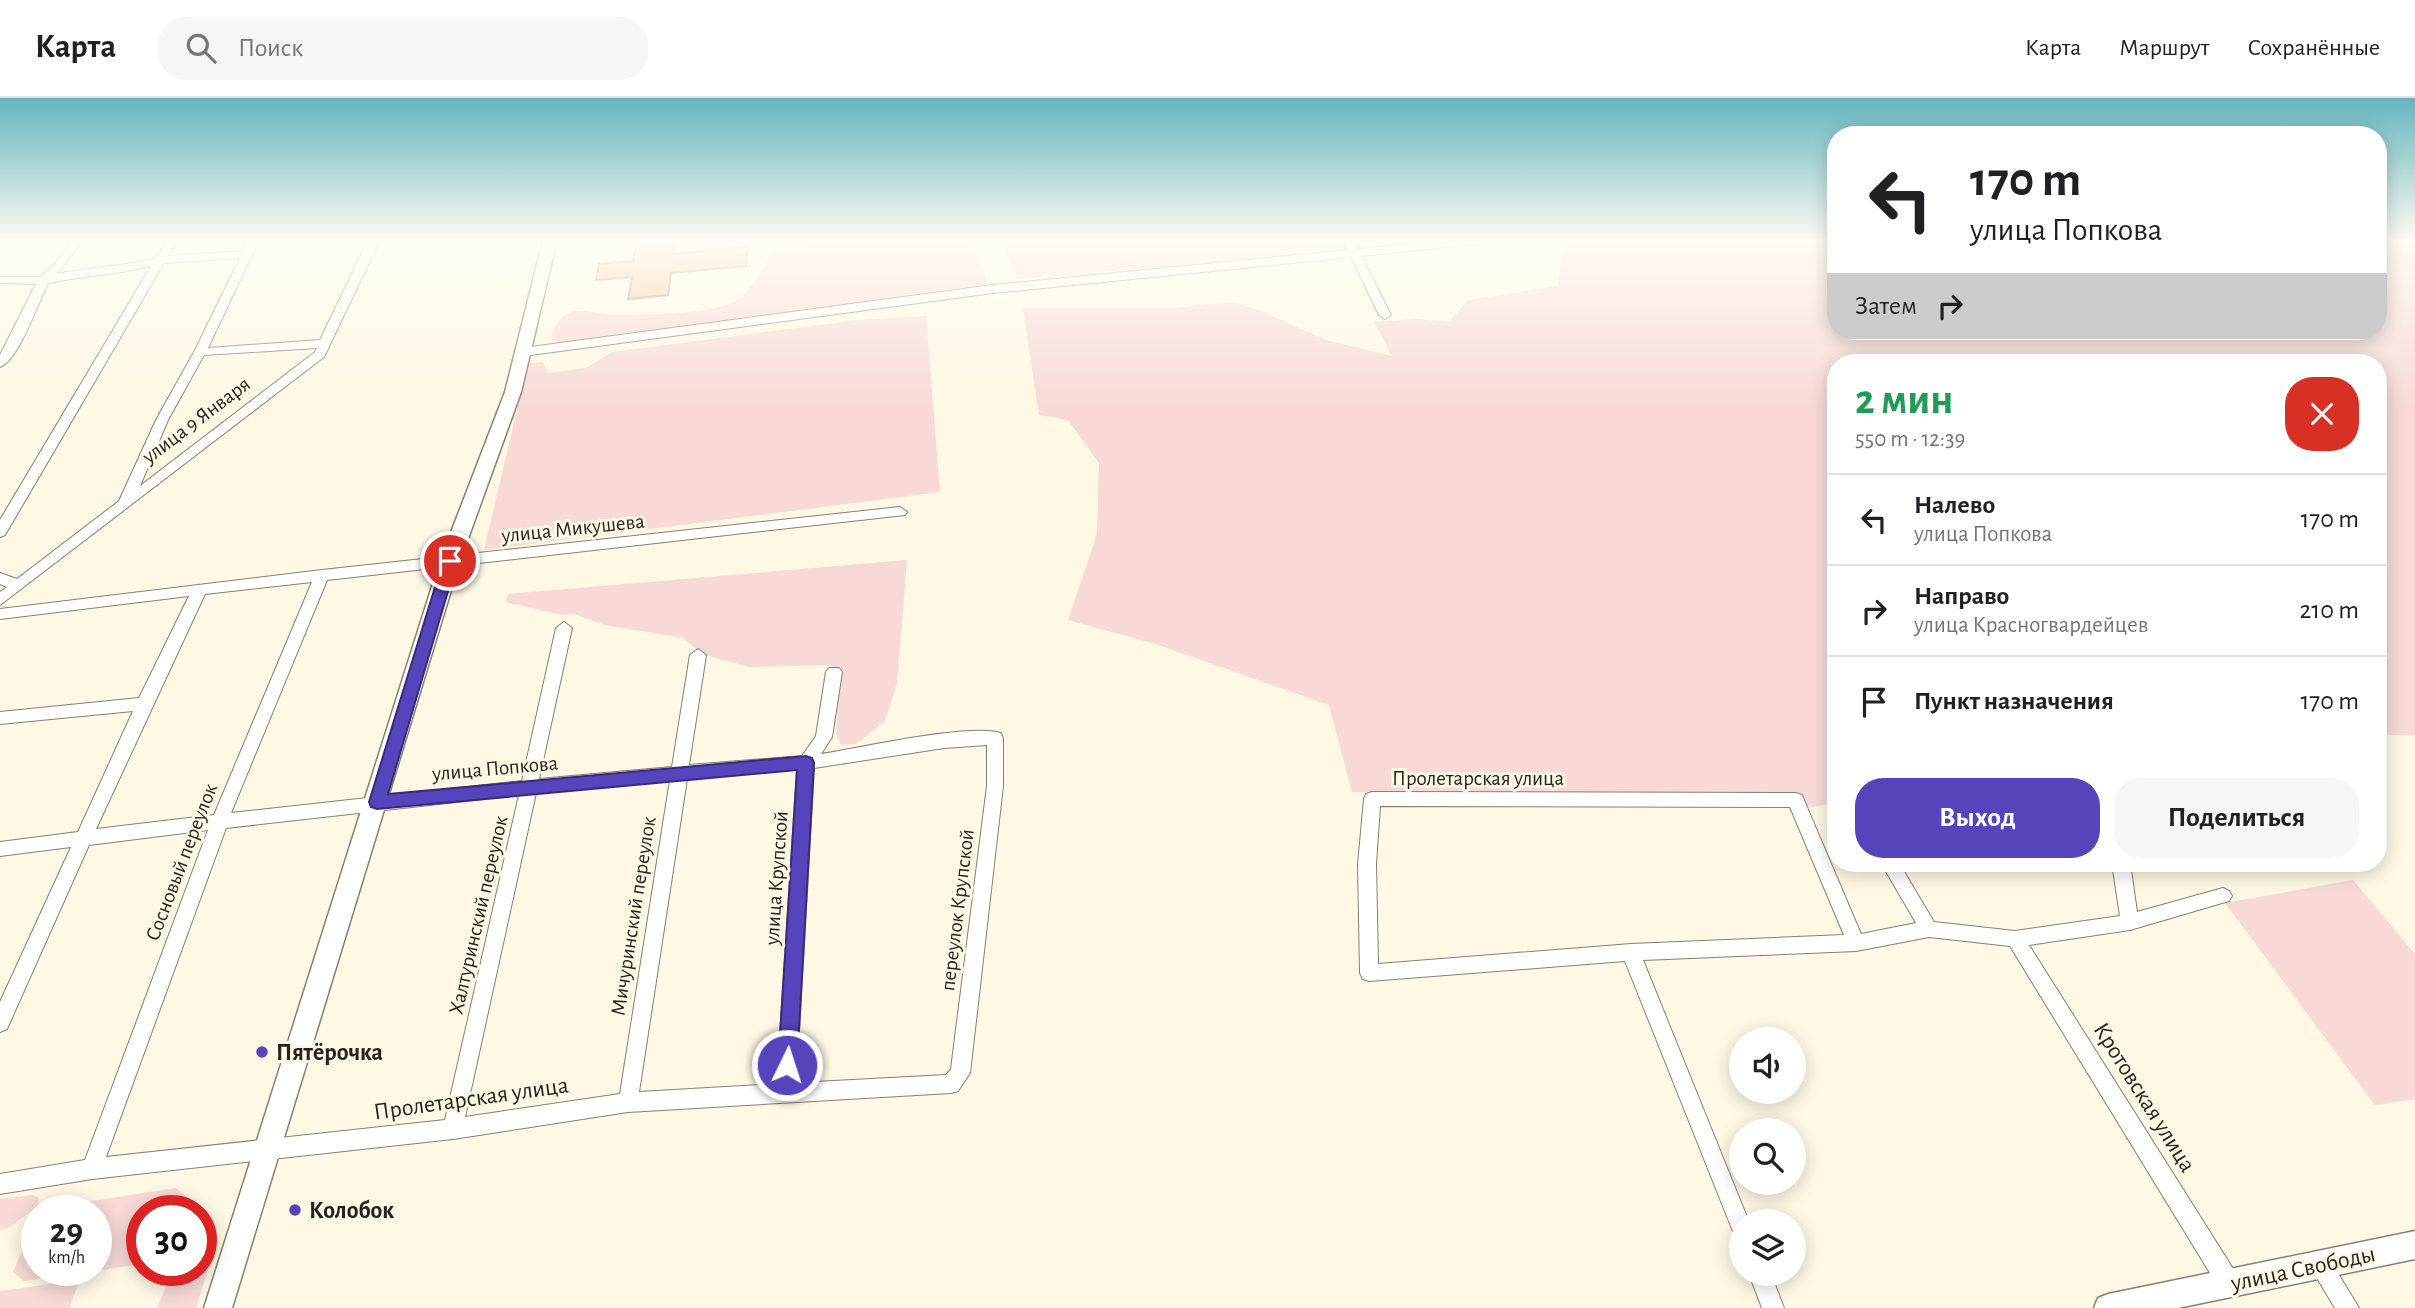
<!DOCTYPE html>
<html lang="ru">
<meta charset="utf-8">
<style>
:root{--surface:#fff;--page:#f6f6f6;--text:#202124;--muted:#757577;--line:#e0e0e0;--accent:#5544bc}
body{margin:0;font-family:"Alegreya Sans",sans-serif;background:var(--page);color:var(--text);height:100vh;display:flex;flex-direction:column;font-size:26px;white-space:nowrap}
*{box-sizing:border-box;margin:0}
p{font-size:23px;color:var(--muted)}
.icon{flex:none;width:38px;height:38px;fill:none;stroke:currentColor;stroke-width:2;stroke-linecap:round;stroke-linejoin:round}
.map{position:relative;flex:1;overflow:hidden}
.panel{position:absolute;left:1827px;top:256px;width:560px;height:518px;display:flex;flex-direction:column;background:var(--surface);border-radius:28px;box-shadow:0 4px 18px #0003}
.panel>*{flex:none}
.top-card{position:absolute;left:1827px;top:28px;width:560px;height:214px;border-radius:28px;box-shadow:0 4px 18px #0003;background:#fff;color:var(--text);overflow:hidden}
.buttons{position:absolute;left:1729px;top:929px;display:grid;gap:14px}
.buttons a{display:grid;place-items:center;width:77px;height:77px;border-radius:50%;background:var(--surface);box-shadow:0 4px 18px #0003;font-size:35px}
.speed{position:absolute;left:21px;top:1097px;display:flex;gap:14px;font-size:35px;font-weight:700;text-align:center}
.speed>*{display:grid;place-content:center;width:91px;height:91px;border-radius:50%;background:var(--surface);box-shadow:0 4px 18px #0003;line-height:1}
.speed small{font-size:18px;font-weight:400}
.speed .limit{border:10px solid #d22;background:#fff;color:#111}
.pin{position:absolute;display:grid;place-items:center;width:60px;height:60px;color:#fff;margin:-30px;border:4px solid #fff;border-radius:50%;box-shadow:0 2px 7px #0007}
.me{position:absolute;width:77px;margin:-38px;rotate:4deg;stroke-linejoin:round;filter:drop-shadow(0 0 5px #0008)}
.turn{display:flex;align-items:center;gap:24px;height:147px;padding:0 28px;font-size:32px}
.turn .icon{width:91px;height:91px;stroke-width:2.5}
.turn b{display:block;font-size:49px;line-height:60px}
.then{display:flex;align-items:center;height:66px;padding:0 28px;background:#0003;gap:14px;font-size:26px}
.round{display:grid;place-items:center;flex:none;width:74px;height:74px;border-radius:28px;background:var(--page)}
.headline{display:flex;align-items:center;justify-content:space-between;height:119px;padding:0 28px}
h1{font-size:42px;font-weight:700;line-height:52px;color:#1e9e55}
.action{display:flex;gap:14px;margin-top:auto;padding:14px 28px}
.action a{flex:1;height:80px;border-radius:28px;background:var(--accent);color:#fff;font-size:28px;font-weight:700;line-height:80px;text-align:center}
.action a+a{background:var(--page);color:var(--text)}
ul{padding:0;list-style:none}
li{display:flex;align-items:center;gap:21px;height:91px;padding:0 28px;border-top:2px solid var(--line)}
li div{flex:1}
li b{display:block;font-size:26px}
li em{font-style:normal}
header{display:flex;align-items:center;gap:42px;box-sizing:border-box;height:98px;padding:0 35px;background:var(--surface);border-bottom:2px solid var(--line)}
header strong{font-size:33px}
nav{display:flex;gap:38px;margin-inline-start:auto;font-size:24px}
.search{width:490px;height:63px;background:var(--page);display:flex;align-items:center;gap:18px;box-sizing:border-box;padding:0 24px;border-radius:28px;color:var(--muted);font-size:26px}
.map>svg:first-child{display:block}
</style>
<header>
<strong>Карта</strong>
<div class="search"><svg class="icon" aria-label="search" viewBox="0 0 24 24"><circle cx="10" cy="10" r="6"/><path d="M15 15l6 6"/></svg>Поиск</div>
<nav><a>Карта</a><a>Маршрут</a><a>Сохранённые</a></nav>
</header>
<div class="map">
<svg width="2415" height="1210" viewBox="0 0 2415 1210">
<rect width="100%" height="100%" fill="#fef8e5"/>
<g fill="#f8d9d6">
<path d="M864,142H971L989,188L565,245L552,243C551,231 559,218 571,214C583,210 602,217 614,217C649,216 700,217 732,205C748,199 765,166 776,152Z"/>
<path d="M1000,142H1342L1348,153L1018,181Z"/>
<path d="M1354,142H1460L1360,153Z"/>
<path d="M1555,142H1836V233H2378V142H2415V637H2378V264H1836V705L1806,710L1592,697L1352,694L1329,607L1156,546L1068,522L1097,436L1099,365L1068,322L1039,317L1023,210H1174L1232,204L1262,213L1326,242L1392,258L1374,224L1415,221L1449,224L1468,202L1558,188L1563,149Z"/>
<path d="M926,218L940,394L484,452L528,265L543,264L548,275L586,270L613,254L859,222Z"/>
<path d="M907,462L897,585L885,623L856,646L841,647L836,636L839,572L830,567L749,569L702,556L683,540L605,527L573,516L562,517L506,504L508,496Z"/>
<path d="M2353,782L2415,856V1001L2375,1007L2225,805Z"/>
<path d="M176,1090L189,1101L185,1113H142V1166L24,1183L13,1174L37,1120V1172H96V1113H43L46,1110Z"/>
<path d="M31,1097L38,1099L39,1108L8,1130L0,1132V1101Z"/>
<path d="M217,1128L215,1150L196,1210H157L173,1173L201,1172V1139Z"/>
<path d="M80,1182L69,1210H0V1193Z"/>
</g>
<path fill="#f7c69f" stroke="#ad9d91" stroke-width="2" d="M637,142H675L673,156L748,149L746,168L671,175L668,197L628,201L632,179L596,182L599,166L633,163Z"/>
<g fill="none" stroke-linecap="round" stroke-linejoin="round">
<defs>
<g id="street">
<path d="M72,142H83L57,176C90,169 123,169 156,160L167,142H178L168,158L243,153L249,142H259L208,250L320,242L368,142H380L324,259L0,507V494L7,489L0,486V475L17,481L119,403L156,322L194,254L240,160L164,165L5,437L0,439V422L151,168C117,177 82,178 48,185C38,205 19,262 0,269V257L36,186L0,185V179H40L54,167ZM317,250L315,254L140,388L168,322L204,257Z"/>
<path d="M1343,142H1353L1358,151L1456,142H1492L1486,145L1361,158L1391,217L1385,221L1379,217L1351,159L993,195L523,258L517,254L523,250L993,187L1347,152Z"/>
<path d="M900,409L907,414L905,417L327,482L231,715L522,683L556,530L564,524L572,530L539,681L672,669L690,557L698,551L706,557L689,667L802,658L816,638L826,574L829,570H839L842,574L832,639L821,656C860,650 969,625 1001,635L1003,640V688L970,975L958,993L951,995L628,1014L453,1041L92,1081L0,1096V1076L85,1062L208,732L89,747L7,931L0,934V904L71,749L0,758V744L78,734L133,613L0,626V614L139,600L189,498L0,521V511L322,472ZM312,484L214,717L96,731L205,496ZM987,647V688L951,971L946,977L796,985L814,670L944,650ZM797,671L777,986L639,994L687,681ZM670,682L620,996L465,1019L536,695ZM519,697L445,1022L106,1059L226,730Z"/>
<path d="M1372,694L1796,695L1802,697L1804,702L1861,836L1916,825L1881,765H1899L1934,824L2015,833L2120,818L2112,765H2130L2137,814L2223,790L2229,793L2232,798L2229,803L2130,832L2029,847L2237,1177L2240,1185L2237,1193L2229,1196L2221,1193L2010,848L1929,839L1856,853L1643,862L1749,1124H1741V1139L1734,1136L1625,863L1369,883L1363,881L1360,875L1358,766L1364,701L1366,696ZM1380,708L1790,709L1844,837L1631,846L1378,866L1376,766Z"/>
<path d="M2320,1156L2328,1159L2359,1210H2335L2309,1167L2312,1159Z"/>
<path d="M1749,1176H1771L1784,1210H1762Z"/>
</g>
<g id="secondary">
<path d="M543,142H557L521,294L460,463L232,1210H204L440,463L505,294Z"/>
<path d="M2415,1133V1161L2178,1210H2094L2098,1200L2108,1196Z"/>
</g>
</defs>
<use href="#street" stroke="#868170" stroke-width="2"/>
<use href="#secondary" stroke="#868170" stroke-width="3"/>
<use href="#street" fill="#fff" fill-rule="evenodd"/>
<use href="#secondary" fill="#fff" fill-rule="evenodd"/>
</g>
<linearGradient id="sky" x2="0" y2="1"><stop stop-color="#65b4bf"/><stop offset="0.46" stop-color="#fffcf3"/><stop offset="1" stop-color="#fffcf3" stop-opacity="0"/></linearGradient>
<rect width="2415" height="311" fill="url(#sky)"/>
<path fill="#5544bc" stroke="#372c7a" stroke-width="2" d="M450,458L457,463L388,696L806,658L812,660L814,665L797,967L794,974L787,977L780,974L778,967L797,672L377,711L371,709L369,704L443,463Z"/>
<g fill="#5544bc" stroke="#fef8e5" stroke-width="2.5">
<circle cx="262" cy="954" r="7"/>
<circle cx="295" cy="1112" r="7"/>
</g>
<g text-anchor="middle" stroke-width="6" stroke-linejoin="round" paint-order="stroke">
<g font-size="21" fill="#25231d" stroke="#fef8e5">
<text transform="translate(196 322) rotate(-37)" y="7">улица 9 Января</text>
<text transform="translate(573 430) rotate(-6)" y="7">улица Микушева</text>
<text transform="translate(495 670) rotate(-5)" y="7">улица Попкова</text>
<text x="1478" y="687">Пролетарская улица</text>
<text transform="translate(181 764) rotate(-69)" y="7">Сосновый переулок</text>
<text transform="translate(776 780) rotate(-86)" y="7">улица Крупской</text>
<text transform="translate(957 812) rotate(-83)" y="7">переулок Крупской</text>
<text transform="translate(478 817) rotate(-77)" y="7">Халтуринский переулок</text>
<text transform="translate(633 818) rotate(-81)" y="7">Мичуринский переулок</text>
</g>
<g font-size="24" font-weight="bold" fill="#25231d" stroke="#fef8e5" text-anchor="start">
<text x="276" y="962">Пятёрочка</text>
<text x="309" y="1120">Колобок</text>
</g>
<g font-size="24" fill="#25231d" stroke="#fef8e5">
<text transform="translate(2145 999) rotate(58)" y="8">Кротовская улица</text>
<text transform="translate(471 1000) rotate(-8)" y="8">Пролетарская улица</text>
<text transform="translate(2303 1170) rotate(-12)" y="8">улица Свободы</text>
</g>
</g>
</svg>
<div class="buttons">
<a><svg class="icon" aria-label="sound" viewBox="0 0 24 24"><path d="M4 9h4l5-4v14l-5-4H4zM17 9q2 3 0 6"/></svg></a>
<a><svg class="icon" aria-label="search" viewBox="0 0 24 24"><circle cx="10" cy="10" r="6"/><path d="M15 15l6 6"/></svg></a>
<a><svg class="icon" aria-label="layers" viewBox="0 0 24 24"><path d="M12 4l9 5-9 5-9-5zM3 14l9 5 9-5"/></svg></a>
</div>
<div class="speed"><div>29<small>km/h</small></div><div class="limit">30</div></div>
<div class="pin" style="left:450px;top:463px;background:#d93025"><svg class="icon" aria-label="arrive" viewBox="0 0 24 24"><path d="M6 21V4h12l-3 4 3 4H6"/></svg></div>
<svg class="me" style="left:787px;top:967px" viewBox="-20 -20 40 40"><circle r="17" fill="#5544bc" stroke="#fff" stroke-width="3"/><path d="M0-11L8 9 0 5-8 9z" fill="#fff"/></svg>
<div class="top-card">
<div class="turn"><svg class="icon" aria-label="left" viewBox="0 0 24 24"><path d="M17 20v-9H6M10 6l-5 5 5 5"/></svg><div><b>170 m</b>улица Попкова</div></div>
<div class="then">Затем<svg class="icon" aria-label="right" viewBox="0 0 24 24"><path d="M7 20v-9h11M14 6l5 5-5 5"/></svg></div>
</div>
<section class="panel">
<div class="headline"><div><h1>2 мин</h1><p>550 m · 12:39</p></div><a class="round" style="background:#d93025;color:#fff"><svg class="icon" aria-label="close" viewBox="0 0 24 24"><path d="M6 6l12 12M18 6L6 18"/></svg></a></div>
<ul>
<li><svg class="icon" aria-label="left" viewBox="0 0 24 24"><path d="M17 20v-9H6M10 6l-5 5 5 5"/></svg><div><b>Налево</b><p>улица Попкова</p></div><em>170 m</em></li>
<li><svg class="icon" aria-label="right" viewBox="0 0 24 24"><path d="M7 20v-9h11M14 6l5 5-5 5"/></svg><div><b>Направо</b><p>улица Красногвардейцев</p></div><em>210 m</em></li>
<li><svg class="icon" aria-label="arrive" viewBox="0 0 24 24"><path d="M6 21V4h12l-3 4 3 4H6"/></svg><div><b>Пункт назначения</b></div><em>170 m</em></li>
</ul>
<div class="action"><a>Выход</a><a>Поделиться</a></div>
</section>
</div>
